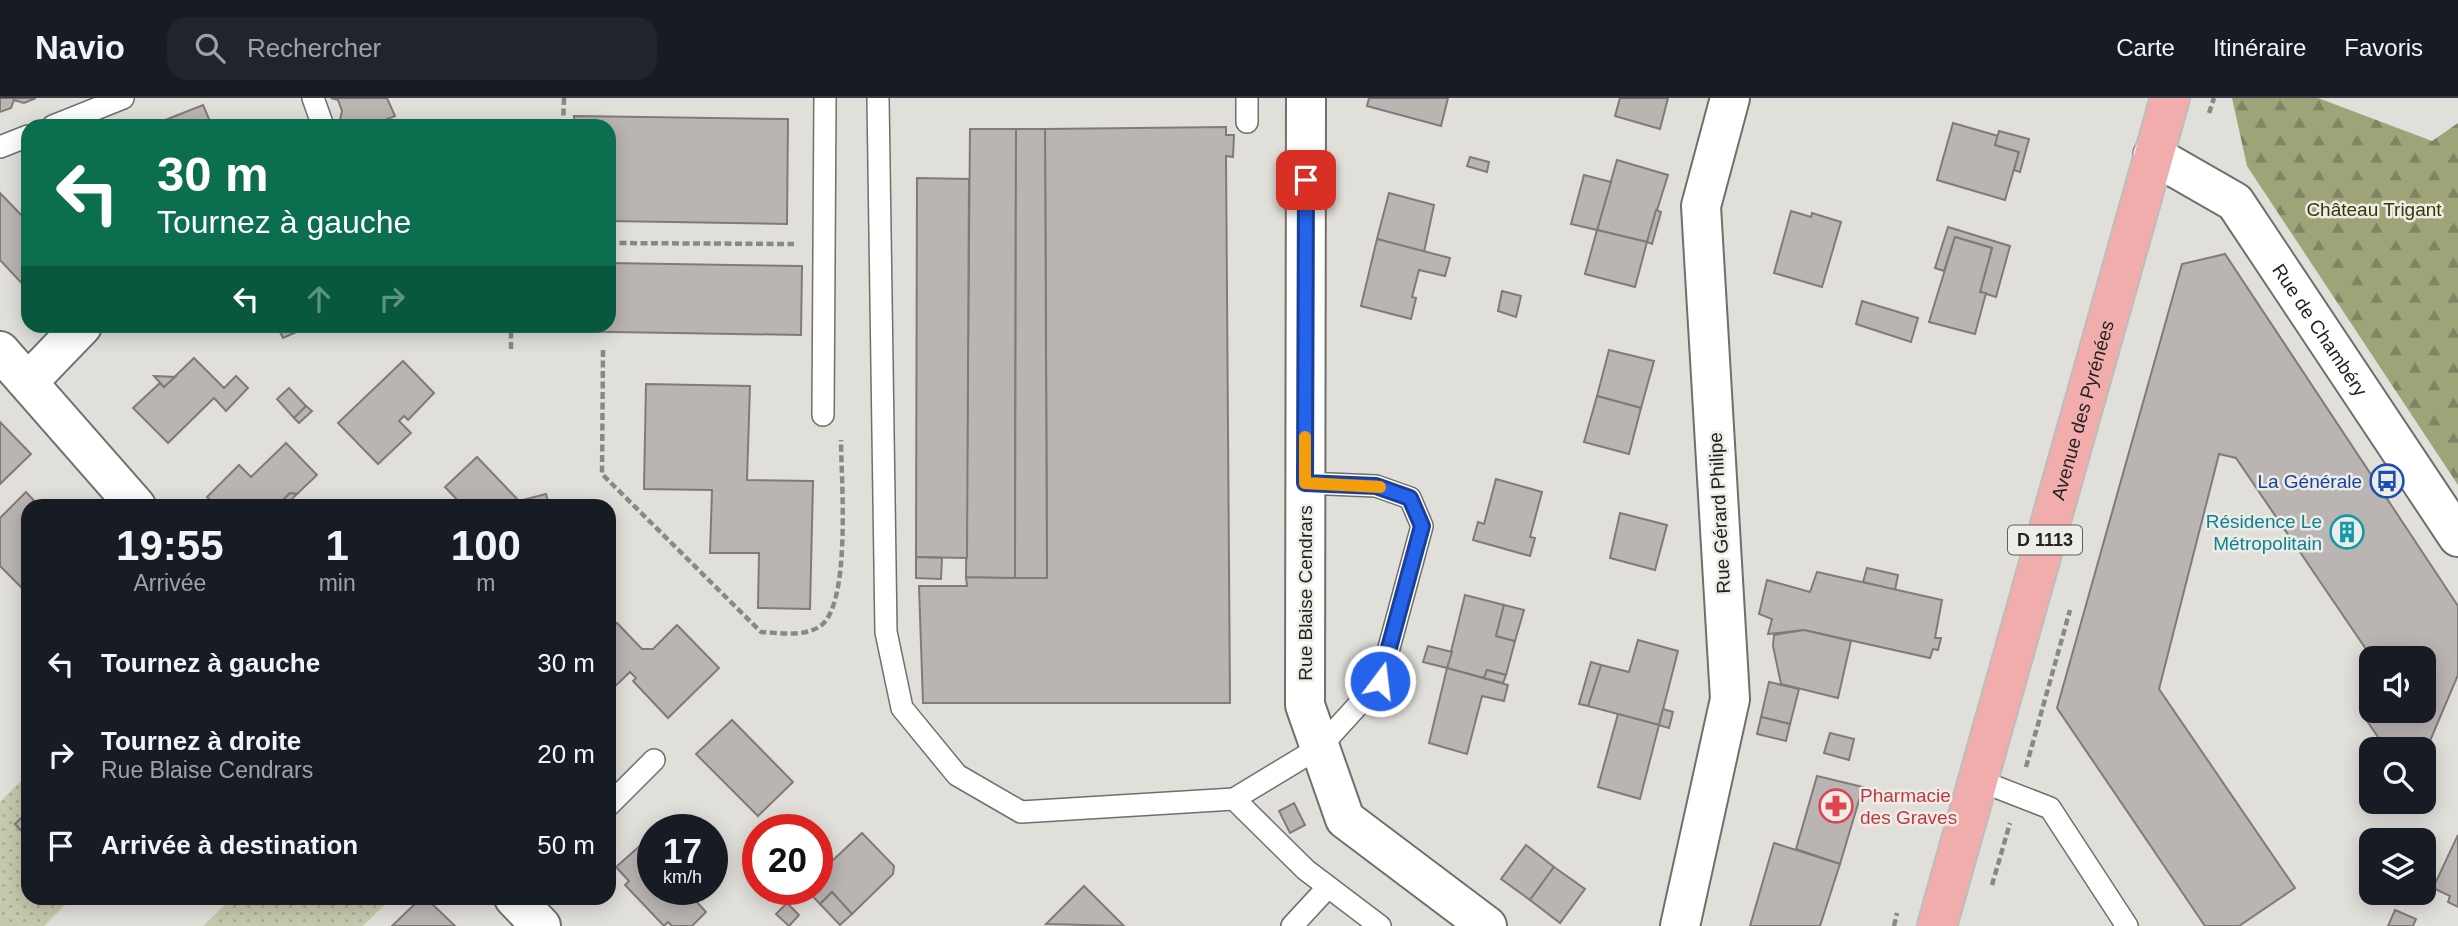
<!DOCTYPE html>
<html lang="fr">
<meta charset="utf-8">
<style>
:root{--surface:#171b24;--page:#20242c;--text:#f1f3f6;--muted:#9ea1a6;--line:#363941}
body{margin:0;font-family:Helvetica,sans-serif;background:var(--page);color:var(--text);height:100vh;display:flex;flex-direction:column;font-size:26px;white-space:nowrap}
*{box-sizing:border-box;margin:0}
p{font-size:23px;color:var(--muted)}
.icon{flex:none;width:38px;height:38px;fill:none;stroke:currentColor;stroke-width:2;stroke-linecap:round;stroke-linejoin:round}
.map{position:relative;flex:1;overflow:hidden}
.details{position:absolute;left:21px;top:401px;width:595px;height:406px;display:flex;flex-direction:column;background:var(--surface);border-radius:21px;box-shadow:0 4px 18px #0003}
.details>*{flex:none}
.top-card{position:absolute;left:21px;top:21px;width:595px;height:214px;border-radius:21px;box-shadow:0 4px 18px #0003;background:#0b6e4f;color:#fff;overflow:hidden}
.controls{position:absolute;left:2359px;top:548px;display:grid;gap:14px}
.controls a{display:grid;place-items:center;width:77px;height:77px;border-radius:14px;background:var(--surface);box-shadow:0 4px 18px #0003;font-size:35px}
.speed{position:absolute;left:637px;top:716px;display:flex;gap:14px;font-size:35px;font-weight:700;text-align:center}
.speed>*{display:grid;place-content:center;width:91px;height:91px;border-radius:50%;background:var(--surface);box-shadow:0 4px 18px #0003;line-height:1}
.speed small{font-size:18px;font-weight:400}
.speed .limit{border:10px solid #d22;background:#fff;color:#111}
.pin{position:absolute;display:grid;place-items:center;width:60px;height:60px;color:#fff;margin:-30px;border-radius:14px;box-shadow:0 4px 10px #0006}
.me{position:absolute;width:77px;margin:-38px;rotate:15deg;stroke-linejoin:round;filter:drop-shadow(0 0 5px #0008)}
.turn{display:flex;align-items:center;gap:24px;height:147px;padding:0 21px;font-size:32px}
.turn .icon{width:91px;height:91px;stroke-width:2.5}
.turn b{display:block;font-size:49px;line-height:60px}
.lanes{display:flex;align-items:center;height:66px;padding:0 21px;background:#0003;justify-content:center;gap:35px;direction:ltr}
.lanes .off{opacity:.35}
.eta{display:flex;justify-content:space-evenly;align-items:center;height:119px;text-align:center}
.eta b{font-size:42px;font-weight:700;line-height:49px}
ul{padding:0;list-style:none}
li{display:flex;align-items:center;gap:21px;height:91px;padding:0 21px}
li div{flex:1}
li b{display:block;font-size:26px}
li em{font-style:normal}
header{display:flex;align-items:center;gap:42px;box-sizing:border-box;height:98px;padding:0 35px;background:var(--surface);border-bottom:2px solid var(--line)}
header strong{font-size:33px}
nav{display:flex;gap:38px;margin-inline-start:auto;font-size:24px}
.search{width:490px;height:63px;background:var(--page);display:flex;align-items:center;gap:18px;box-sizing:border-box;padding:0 24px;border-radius:21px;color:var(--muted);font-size:26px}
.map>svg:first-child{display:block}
</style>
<header>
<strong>Navio</strong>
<div class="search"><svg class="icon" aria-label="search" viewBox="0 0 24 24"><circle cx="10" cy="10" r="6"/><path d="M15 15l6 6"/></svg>Rechercher</div>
<nav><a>Carte</a><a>Itinéraire</a><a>Favoris</a></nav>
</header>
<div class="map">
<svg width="2458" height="828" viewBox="0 0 2458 828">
<defs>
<pattern id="forest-firs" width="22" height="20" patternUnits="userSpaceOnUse" patternTransform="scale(1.75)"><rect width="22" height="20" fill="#9fa378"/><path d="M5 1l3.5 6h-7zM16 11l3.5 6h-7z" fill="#818462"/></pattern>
<pattern id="garden-dots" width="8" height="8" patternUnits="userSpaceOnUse" patternTransform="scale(1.75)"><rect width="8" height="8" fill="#c6c9ac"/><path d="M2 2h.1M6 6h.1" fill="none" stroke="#aaac94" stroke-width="1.8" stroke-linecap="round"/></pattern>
</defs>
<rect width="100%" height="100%" fill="#e1dfda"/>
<path fill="url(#forest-firs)" d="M2232,0H2318L2432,43L2458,25V387L2247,68Z"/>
<g fill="url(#garden-dots)">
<path d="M28,676V800H72L44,828H0V704Z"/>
<path d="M232,800H391L363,828H203Z"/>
</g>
<g fill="#bab5b2" stroke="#807b78" stroke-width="2">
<path d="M0,0H36L24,5L14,2L11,10L0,14Z"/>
<path d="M331,0H387L395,18L371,28H342L340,22L342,13L338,2Z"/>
<path d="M1369,0H1448L1441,28L1367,8Z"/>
<path d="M1620,0H1668L1660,31L1615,18Z"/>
<path d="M203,7L212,28H150Z"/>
<path d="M574,18L788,21L787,126L609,123V28H574Z"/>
<path d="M1953,25L1998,38L1995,47L2019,54L2005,102L1937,82Z"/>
<path d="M1226,29V37H1234L1233,59L1226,58L1230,605H923L919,488H967L966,479L1047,480L1045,31Z"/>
<path d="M970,31H1016L1015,480L966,479Z"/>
<path d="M1016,31H1045L1047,480H1015Z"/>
<path d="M1999,33L2029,41L2020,74L2014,72L2019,54L1995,47Z"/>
<path d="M1470,59L1489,64L1487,74L1467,68Z"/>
<path d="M1617,62L1668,77L1647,144L1597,132Z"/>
<path d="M1584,77L1611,84L1597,132L1571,126Z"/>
<path d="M917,80L969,81L967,460L916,459Z"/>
<path d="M0,95L28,124V192L0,162Z"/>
<path d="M1389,95L1434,107L1424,154L1377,141Z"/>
<path d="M1656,112L1661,114L1652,146L1647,144Z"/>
<path d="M1791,113L1811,119L1812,115L1841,124L1822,189L1774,175Z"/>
<path d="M1948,129L2010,148L1996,199L1980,194L1992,150L1955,139L1944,173L1935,170Z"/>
<path d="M1597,132L1647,144L1635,189L1585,176Z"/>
<path d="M1955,139L1992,150L1980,194L1986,195L1975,236L1929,224Z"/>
<path d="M1377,141L1450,160L1445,178L1419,172L1412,199L1416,200L1411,221L1361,208Z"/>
<path d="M2225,156L2458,508V577L2424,657V651H2386L2361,614L2371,606V612H2424V560H2372L2236,360L2219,356L2159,591L2295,790L2239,828H2205L2057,610L2182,166Z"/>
<path d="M609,165L802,168L801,237L555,233L556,228H609Z"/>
<path d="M1502,193L1521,198L1516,219L1498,213Z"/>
<path d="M1862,203L1918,220L1911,244L1856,226Z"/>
<path d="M277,228H310L283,240Z"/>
<path d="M1609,252L1654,263L1641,310L1597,298Z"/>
<path d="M194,260L224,290L236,278L248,290L226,313L214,300L168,345L133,310L160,285L164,289Z"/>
<path d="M403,263L434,295L408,322L404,318L399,323L411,335L378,366L338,325Z"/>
<path d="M154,278L175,279L164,289Z"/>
<path d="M646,286L750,288L747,382L813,383L810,511L758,510L759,455H710L712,392L644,391Z"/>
<path d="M289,290L306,308L294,320L277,301Z"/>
<path d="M1597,298L1641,310L1629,356L1584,344Z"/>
<path d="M306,308L312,313L299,325L294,320Z"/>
<path d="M0,324L31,356L0,386Z"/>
<path d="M286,345L317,377L297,396L290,395L280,405L281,408H216L207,399L239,367L251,379Z"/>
<path d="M477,359L519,403L546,396L549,408H463L445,389Z"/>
<path d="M1496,381L1542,394L1530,439L1535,440L1530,458L1473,442L1478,424L1484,426Z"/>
<path d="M26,394L39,408H28V490L25,493L0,468V420Z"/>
<path d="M290,395L297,396L285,408H281L280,405Z"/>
<path d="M1620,415L1667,427L1655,472L1610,460Z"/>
<path d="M916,459L942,460L941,481L916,480Z"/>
<path d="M1867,470L1898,477L1895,492L1863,484Z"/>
<path d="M1817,474L1942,502L1935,540H1941L1938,552L1933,551L1930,560L1804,532L1768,536L1772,521L1759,516L1767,482L1810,494Z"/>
<path d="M1465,497L1504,507L1496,538L1515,543L1506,577L1487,572L1484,580L1447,570Z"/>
<path d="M1504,507L1524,512L1515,543L1496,538Z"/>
<path d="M617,525L642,551H653L677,527L719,570L668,620L633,583L636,580L630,574L609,594V532Z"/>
<path d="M1804,532L1851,543L1838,600L1781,586L1773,548L1774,537Z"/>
<path d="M1638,542L1678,553L1659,627L1588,608L1601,567L1629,574Z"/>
<path d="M1428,548L1452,554L1447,570L1423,564Z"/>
<path d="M1591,564L1601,567L1588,608L1579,606Z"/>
<path d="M1447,570L1508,587L1504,603L1482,598L1467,656L1429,645Z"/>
<path d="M1487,572L1506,577L1503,585L1484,580Z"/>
<path d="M1769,584L1799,591L1790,626L1761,619Z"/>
<path d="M1663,611L1673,614L1669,630L1659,627Z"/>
<path d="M1618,616L1659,627L1640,701L1598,689Z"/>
<path d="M1761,619L1790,626L1786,643L1757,636Z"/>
<path d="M732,622L793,684L758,718L696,656Z"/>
<path d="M1830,635L1854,641L1849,662L1824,655Z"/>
<path d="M1817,678L1863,689L1840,766L1796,751Z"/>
<path d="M1294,705L1305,727L1290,735L1279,713Z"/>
<path d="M28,713V740L15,726Z"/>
<path d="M862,735L894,768L893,776L852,816L832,794L820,806L806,791H817V777Z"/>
<path d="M2458,737V809L2448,804L2450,798L2433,790Z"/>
<path d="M1774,745L1840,766L1820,828H1750Z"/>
<path d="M642,746L653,758V791H692L698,797L694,801L706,814L692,828H672L668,824L664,828L625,787L629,783L616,769Z"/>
<path d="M1526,747L1554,769L1530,802L1501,781Z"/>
<path d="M1554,769L1585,791L1560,825L1530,802Z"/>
<path d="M1084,788L1124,828L1046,826Z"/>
<path d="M832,794L852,816L840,827L820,806Z"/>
<path d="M421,800H426L455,828H392Z"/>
<path d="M787,805L799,817L789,828L776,816Z"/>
<path d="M2395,812L2416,821L2413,828H2388Z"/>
</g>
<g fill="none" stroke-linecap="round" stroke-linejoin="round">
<defs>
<g id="service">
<path d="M313,0L323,28"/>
<path d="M878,0L886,534L902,610L957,677L1021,714L1234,701L1320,649L1380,583L1422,428L1410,400L1376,388L1305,385"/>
<path d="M1247,24V0"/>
<path d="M53,28L123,0"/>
<path d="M0,49L28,38"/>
<path d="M823,317L825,0"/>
<path d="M1978,682L2050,710L2127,828"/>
<path d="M1234,701L1306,772L1380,828"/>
<path d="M609,707L654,662"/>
<path d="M1292,828L1328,789"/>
</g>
<g id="minor">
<path d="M1306,0L1305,607L1345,721L1487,828"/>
<path id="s1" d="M2153,57L2235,104L2458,439"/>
<path d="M0,253L136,408"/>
<path d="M28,284L82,228"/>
<path d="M514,800L541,828"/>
<path d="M1680,828L1730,601L1701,108L1730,0"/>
</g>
<g id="primary">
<path id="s2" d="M1937,828L2170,0"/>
</g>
</defs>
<use href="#service" stroke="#716f6b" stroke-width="24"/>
<use href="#minor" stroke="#716f6b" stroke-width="42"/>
<use href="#primary" stroke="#bdbdbc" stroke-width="42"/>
<g stroke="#8a8885" stroke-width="4.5" stroke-dasharray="7 3.5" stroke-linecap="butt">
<path d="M2209,15L2214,0"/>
<path d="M563,28L564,0"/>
<path d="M609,145L794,146"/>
<path d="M511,251V228"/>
<path d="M603,252L602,376L761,534C780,535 802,539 819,529C852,509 841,380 841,342"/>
<path d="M2026,669L2070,512"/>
<path d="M1992,787L2010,725"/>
<path d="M1894,828L1897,815"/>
</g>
<use href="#service" stroke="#fff" stroke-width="21"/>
<use href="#minor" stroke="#fff" stroke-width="38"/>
<use href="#primary" stroke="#f1adac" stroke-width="38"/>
</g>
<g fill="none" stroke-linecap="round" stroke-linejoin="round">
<defs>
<path id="route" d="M1306,82L1305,385L1376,388L1410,400L1422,428L1380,583"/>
</defs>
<use href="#route" stroke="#184099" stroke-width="18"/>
<use href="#route" stroke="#2563eb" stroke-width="12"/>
<path stroke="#f59e0b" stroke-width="12" d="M1305,339V385L1380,389"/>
</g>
<defs>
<symbol id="bus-ring" viewBox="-11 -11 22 22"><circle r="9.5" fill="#eeece7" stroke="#1a4fb4" stroke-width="1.5"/><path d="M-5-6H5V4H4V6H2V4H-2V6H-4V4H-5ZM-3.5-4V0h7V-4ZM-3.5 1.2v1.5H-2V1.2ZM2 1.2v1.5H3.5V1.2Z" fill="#1a4fb4"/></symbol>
<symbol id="building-ring" viewBox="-11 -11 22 22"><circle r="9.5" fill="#eeece7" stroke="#0f9aa8" stroke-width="1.5"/><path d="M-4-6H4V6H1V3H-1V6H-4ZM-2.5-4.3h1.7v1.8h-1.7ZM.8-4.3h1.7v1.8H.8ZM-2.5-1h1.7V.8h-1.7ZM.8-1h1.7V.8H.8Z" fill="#0f9aa8"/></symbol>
<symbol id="pharmacy-ring" viewBox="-11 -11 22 22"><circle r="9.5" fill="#eeece7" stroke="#e0444e" stroke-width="1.5"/><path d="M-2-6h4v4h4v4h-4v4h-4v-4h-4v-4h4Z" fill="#e0444e"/></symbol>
</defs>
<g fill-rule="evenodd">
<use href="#bus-ring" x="2368" y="364" width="38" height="38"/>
<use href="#building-ring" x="2328" y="415" width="38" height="38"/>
<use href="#pharmacy-ring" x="1817" y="689" width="38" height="38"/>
</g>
<g text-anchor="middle" stroke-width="5" stroke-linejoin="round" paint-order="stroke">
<rect fill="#eeece7" stroke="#615f5c" stroke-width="2" x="2008" y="427.5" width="74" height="29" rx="5"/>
<g font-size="18" font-weight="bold" fill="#242321">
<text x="2045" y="448">D 1113</text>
</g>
<g font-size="19" fill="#373902" stroke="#eeece7">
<text x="2374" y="118">Château Trigant</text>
</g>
<g font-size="19" fill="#242321" stroke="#eeece7">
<text dy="7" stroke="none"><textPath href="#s1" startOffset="248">Rue de Chambéry</textPath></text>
<text dy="7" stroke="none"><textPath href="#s2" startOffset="536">Avenue des Pyrénées</textPath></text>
<text transform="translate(1719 415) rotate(-93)" y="7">Rue Gérard Philipe</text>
<text transform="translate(1305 495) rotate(-90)" y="7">Rue Blaise Cendrars</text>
</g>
<g font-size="19" fill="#164399" stroke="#eeece7" text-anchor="end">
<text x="2362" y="390">La Générale</text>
</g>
<g font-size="19" fill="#0d838f" stroke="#eeece7" text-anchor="end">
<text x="2322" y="430">Résidence Le<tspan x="2322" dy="22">Métropolitain</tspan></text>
</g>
<g font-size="19" fill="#be3a42" stroke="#eeece7" text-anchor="start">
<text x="1860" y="704">Pharmacie<tspan x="1860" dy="22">des Graves</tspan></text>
</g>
</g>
</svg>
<div class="controls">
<a><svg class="icon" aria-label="sound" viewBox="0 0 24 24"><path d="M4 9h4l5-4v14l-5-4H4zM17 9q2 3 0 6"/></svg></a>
<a><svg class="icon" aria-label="search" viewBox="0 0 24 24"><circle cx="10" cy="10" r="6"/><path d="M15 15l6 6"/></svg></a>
<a><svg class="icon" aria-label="layers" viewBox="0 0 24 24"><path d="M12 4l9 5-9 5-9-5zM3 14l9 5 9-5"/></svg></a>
</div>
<div class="speed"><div>17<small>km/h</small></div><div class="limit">20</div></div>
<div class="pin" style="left:1306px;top:82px;background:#d93025"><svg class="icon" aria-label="arrive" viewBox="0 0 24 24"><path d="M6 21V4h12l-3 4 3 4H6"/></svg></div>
<svg class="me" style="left:1380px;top:583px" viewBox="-20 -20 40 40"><circle r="17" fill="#2563eb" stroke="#fff" stroke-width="3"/><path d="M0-11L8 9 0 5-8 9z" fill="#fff"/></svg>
<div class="top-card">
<div class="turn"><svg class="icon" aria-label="left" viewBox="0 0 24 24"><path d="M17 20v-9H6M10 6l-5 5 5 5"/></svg><div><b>30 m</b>Tournez à gauche</div></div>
<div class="lanes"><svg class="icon" aria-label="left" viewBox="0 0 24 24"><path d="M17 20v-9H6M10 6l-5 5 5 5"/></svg><svg class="icon off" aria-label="ahead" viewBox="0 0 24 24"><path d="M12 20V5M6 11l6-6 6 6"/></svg><svg class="icon off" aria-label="right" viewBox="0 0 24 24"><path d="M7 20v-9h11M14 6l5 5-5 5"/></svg></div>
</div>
<section class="details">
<div class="eta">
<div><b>19:55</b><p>Arrivée</p></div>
<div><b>1</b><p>min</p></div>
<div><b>100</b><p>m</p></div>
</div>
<ul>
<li><svg class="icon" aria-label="left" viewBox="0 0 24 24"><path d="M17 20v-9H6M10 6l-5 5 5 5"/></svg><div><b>Tournez à gauche</b></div><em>30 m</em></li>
<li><svg class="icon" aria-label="right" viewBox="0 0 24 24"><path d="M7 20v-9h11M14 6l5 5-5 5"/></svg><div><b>Tournez à droite</b><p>Rue Blaise Cendrars</p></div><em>20 m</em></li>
<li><svg class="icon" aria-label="arrive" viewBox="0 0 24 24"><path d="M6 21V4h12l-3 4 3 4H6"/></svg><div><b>Arrivée à destination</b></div><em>50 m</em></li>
</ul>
</section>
</div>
